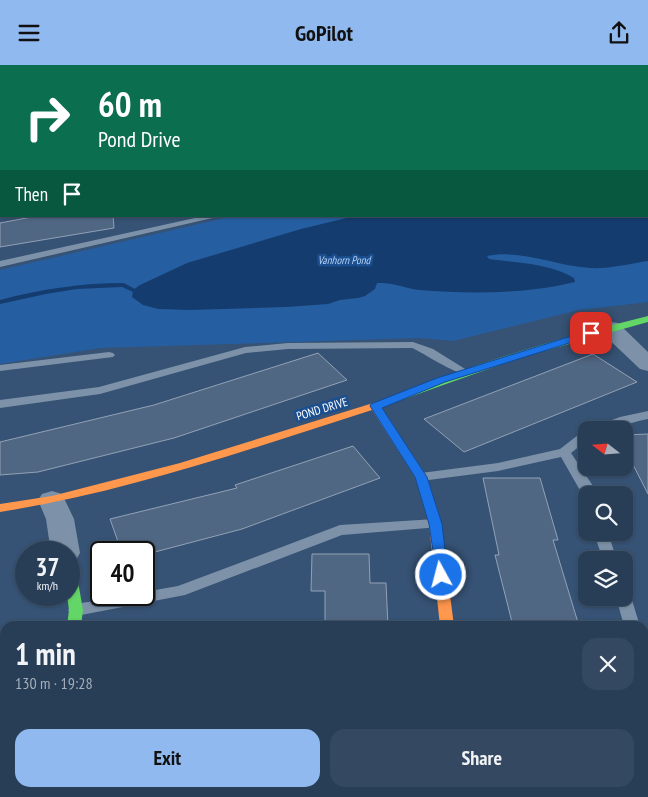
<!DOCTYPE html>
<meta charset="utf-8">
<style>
:root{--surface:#283e57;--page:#344961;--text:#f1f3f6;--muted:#a5aeba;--line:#44576d;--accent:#90b9f0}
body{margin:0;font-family:"PT Sans Narrow",sans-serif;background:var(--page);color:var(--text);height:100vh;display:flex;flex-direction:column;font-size:19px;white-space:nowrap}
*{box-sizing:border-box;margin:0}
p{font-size:16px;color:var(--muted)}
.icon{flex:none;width:28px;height:28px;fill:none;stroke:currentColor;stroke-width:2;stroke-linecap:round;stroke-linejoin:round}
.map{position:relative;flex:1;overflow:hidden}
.side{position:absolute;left:0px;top:556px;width:649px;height:176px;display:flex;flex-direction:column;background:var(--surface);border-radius:15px 15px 0 0;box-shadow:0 1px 4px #0004,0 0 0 1px var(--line)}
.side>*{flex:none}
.guide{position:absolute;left:0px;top:0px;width:649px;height:152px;box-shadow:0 1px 4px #0004,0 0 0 1px var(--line);background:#0b6e4f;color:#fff;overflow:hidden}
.needle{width:32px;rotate:287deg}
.fabs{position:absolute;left:578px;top:356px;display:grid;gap:10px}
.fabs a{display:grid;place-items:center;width:55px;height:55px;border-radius:10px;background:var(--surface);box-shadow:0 1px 4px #0004,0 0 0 1px var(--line);font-size:25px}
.speed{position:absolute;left:15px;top:476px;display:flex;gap:10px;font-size:25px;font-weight:700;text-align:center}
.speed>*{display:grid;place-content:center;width:65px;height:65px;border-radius:50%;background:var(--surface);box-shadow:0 1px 4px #0004,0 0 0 1px var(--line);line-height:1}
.speed small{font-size:12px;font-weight:400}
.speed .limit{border:2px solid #111;border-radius:8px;background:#fff;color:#111}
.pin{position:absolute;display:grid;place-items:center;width:42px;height:42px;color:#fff;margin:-21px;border-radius:10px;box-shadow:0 2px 8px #0006}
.me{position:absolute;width:55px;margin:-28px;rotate:353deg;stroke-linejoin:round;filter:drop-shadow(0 0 4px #0008)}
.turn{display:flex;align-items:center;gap:18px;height:105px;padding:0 15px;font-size:22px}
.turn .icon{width:65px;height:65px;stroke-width:2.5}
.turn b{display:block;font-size:35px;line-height:42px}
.then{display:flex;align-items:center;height:48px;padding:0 15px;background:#0003;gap:10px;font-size:19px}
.round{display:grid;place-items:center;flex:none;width:52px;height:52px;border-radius:15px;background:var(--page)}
.head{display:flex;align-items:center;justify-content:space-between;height:85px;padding:0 15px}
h1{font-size:30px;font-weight:700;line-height:38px}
.action{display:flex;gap:10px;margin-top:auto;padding:10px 15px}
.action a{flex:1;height:58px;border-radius:15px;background:var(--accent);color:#111;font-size:20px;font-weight:700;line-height:58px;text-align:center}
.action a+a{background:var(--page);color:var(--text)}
header{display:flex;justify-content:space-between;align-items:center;height:65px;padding:0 15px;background:var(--accent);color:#111;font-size:22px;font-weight:700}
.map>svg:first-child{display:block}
</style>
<header><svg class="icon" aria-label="menu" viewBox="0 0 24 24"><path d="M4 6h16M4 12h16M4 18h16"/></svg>GoPilot<svg class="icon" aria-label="share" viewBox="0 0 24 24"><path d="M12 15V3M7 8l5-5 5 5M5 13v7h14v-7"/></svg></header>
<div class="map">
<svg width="648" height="732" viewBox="0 0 648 732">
<rect width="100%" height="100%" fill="#365274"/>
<path fill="#265fa1" d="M648,83V237L579,245L453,276L420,273L100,283L0,299V205L233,151H648Z"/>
<path fill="#153c6e" d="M648,98V196C629,199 609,204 590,203C558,201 519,184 487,191L489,194C517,198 549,198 574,213L575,217C527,229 469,229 419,225C405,223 391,217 377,218L375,224L365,231L358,233L340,235L328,239L286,242L191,245L158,244L143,240L132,232L133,225L140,220L187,198L301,164L355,151H648Z"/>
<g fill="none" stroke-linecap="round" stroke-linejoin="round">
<path fill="#153c6e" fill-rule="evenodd" d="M124,218L137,225L133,227L122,222L77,224L46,229L0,239V235C41,224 82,218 124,218Z"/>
</g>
<g fill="#506783" stroke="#92a2b6">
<path d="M37,151H113L114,163L0,182V158Z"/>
<path d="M318,288L347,315L174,373L38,407L0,410V377L154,340Z"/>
<path d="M593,289L637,317L464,387L424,354Z"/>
<path d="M648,369V429L624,382V370Z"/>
<path d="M353,381L380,413L242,464L151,488H122L110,454L237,423L235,420Z"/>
<path d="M483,413H540L558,475H553L579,561H513L495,490H499Z"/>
<path d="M312,489H369L370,518H386L388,561H325V526H311Z"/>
</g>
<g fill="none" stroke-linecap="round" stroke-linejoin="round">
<g fill="#7d92a8" fill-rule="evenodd">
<path d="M581,0H588V1H582Z"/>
<rect x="0" y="35" width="1" height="4"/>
<path d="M204,151H221L0,202V196Z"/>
<path d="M413,277L433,284L470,307L468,309C459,312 424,288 412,283L288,284L246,288L100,329L0,343V335L99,322L245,282L288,278Z"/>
<path d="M109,287L113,288L115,290L113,292L0,306V300Z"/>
<path d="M648,346V354C628,358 611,365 591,365L593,362L620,352Z"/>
<path d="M586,366V376L571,388L593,421L596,430H586V434C583,431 565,399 561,392L498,406L421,416L414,412L421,408L498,398L560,384L582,367Z"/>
<path d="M435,454L440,456L442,459L440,462L342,470L185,530L76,551L71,549L68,545L71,541L76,539L128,530H144V527L178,521L340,460Z"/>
<path d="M594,468H608L617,495H603Z"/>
<path d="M624,527L628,528L631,532L640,561H624L616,532H624Z"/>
<path d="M644,589L648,590V614L644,613Z"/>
</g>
<g fill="#7d92a8" fill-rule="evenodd">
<path d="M610,257L618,258L648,287V306L640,304L602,268L599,263L602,258Z"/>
<path d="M52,426L62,429L74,454L80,488L76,495L69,497V488H51L46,454L38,435L42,429Z"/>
<path d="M20,728H56L55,732H19Z"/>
<path d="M453,728H489L490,732H454Z"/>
</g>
<g fill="#63d668" fill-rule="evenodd">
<path d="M648,251V257L519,293L390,339L386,340L381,337L382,335C469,301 557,273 648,251Z"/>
<path d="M69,500L74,502L76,505L83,545L81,561H67L69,545L67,530H69Z"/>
</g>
<g fill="#ff974d" fill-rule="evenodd">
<rect x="0" y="59" width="1" height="4"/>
<path d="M386,334L391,337L381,342L427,412L441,459L454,561H440L429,459L415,412L372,345C250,384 127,427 0,447V439L52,431L180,398Z"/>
</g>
</g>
<path fill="#1a73e8" stroke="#114b97" d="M591,265L595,266V270L445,317L382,343L427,412L442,459L448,510L446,513H437L429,459L415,412L370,341L371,339L437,313Z"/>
<g text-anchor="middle" stroke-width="5" stroke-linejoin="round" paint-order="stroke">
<g font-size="11" font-style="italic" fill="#b5d3f5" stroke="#1b4f8f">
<text x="344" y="199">Vanhorn Pond</text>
</g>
<g font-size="12" fill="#fff" stroke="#1b4f8f">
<text transform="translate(322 344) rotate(-17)" y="4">POND DRIVE</text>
</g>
</g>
</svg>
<div class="fabs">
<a><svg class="needle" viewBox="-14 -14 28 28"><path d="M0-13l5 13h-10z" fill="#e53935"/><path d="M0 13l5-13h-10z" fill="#a5aeba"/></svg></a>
<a><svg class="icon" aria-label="search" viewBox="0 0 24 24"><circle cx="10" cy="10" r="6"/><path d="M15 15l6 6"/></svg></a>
<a><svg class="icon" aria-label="layers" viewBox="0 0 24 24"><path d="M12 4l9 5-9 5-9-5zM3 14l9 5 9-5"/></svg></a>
</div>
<div class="speed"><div>37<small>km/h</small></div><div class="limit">40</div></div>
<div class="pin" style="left:591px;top:268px;background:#d93025"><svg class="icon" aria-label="arrive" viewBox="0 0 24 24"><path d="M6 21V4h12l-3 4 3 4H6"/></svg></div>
<svg class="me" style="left:441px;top:510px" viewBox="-20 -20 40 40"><circle r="17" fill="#1a73e8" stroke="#fff" stroke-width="3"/><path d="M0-11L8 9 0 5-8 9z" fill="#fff"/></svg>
<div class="guide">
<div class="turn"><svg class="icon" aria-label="right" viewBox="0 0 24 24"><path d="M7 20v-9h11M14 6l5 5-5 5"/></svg><div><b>60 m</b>Pond Drive</div></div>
<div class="then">Then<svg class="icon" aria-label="arrive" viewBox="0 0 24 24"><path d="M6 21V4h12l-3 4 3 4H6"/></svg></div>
</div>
<section class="side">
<div class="head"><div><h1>1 min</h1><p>130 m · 19:28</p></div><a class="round"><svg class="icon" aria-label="close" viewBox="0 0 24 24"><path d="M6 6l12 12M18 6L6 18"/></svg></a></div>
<div class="action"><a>Exit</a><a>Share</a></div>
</section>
</div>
